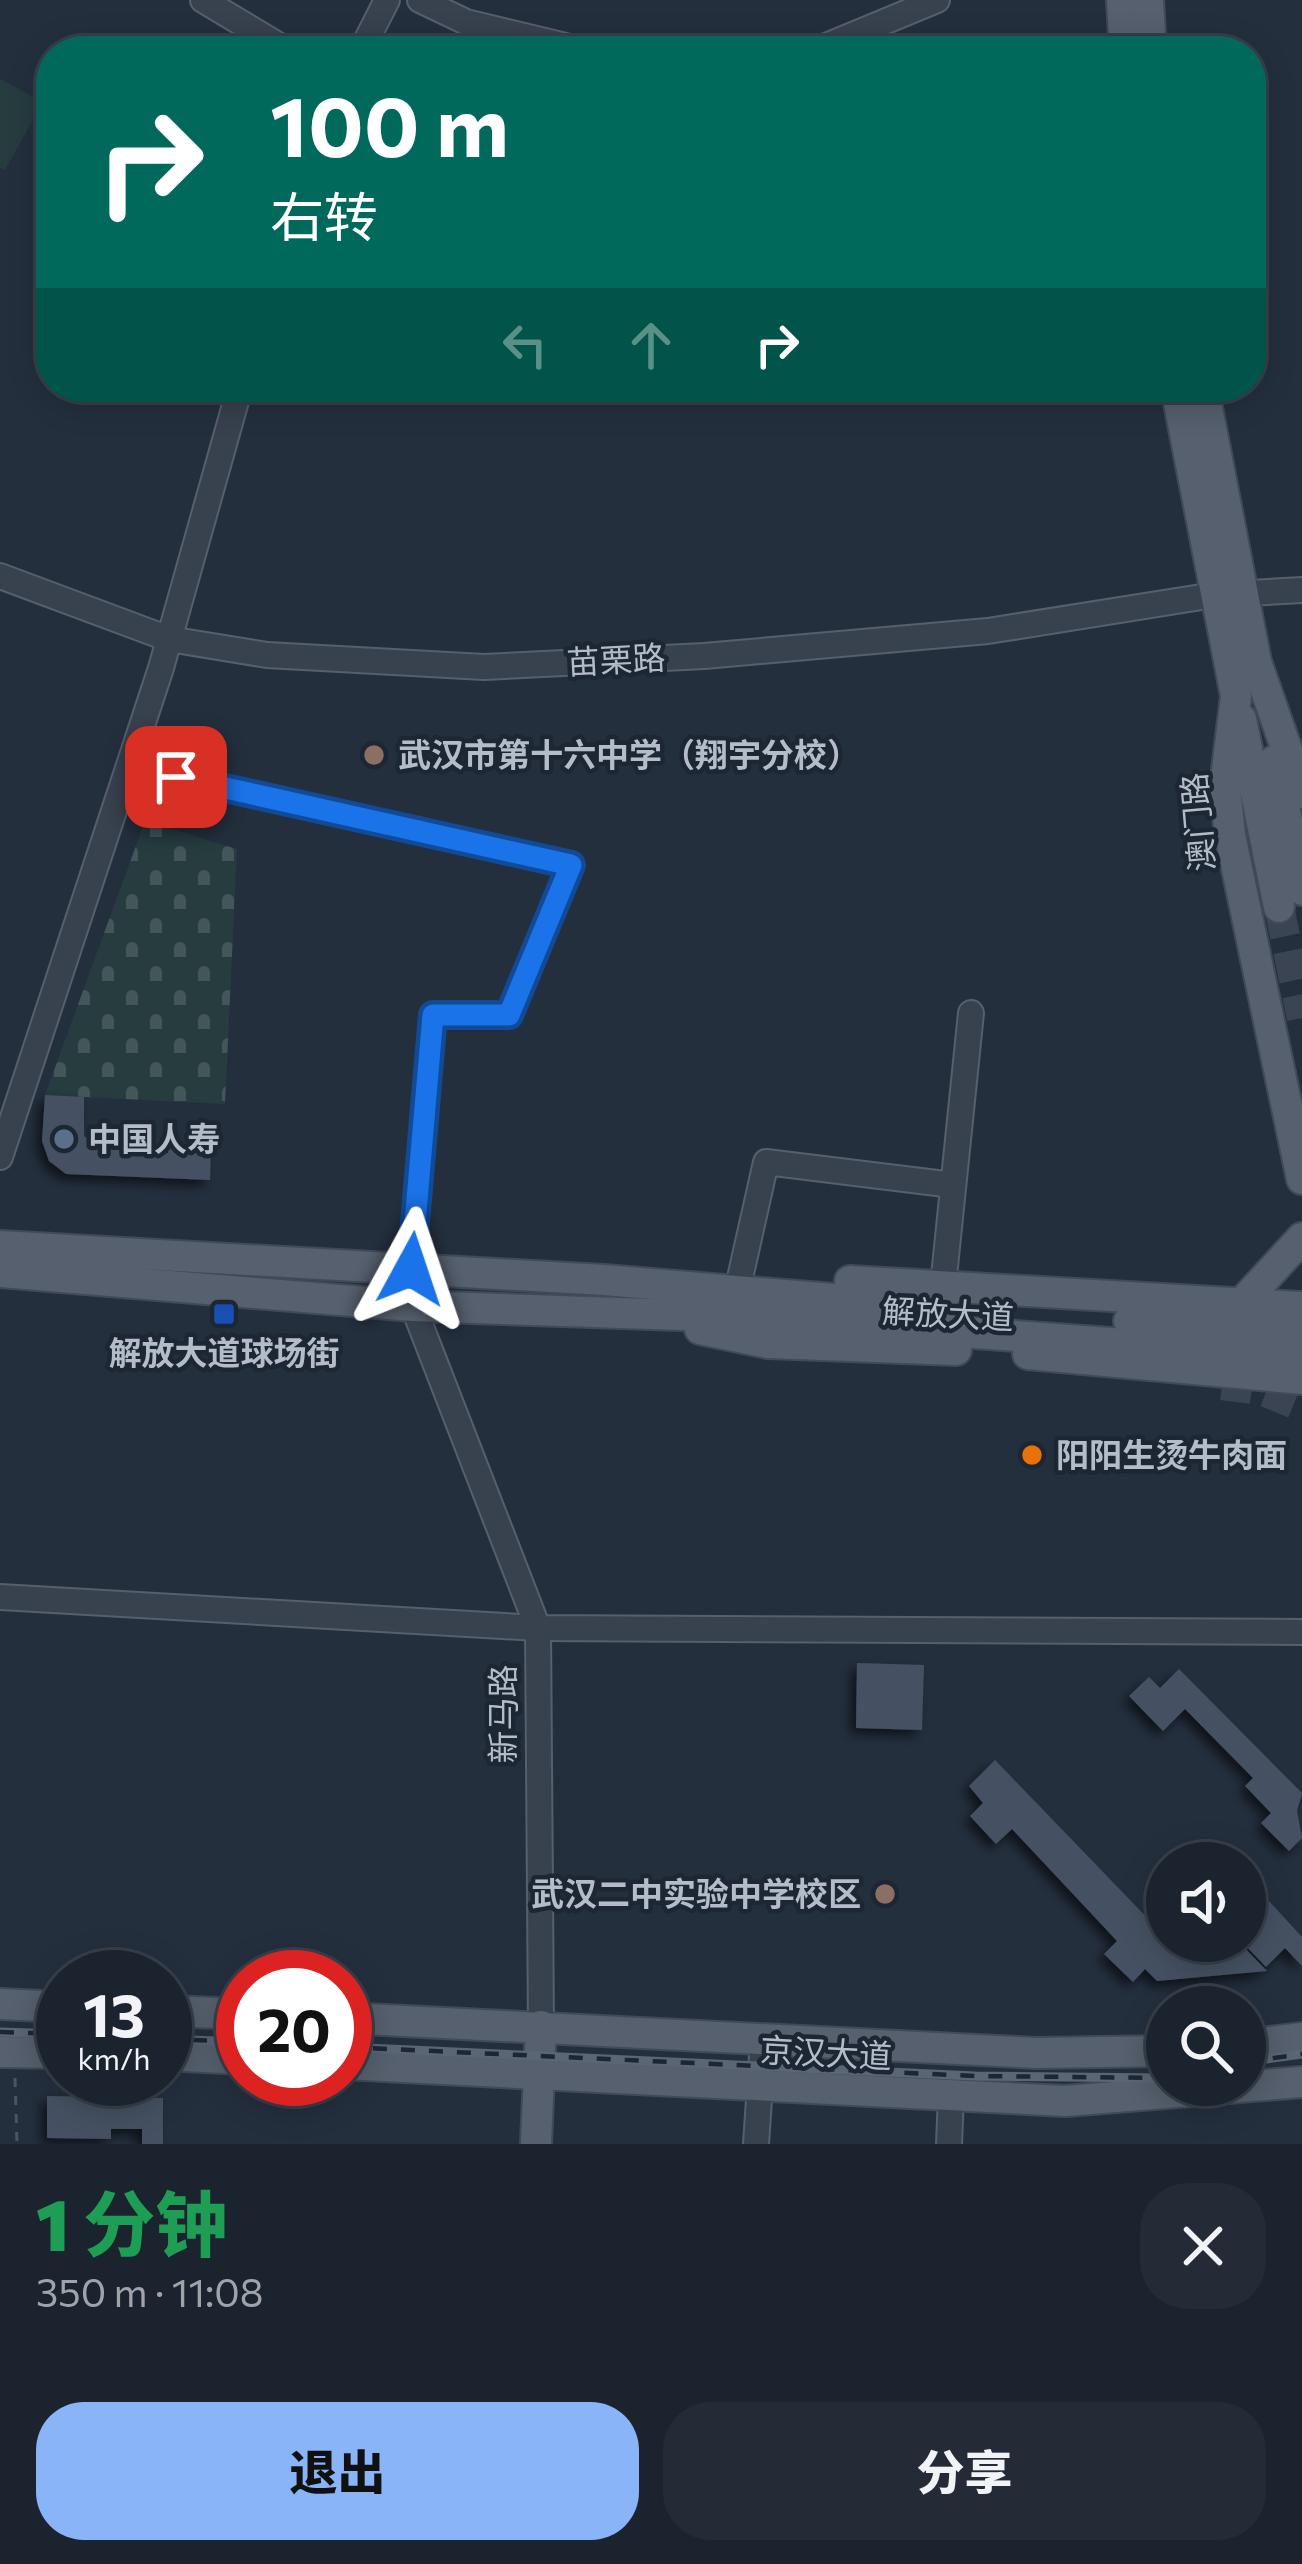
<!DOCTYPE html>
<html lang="zh">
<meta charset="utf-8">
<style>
:root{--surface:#1b232e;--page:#242b36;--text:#f1f3f6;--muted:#a0a4aa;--line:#39404a;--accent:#8ab4f8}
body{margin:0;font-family:Commissioner,"Noto Sans SC",sans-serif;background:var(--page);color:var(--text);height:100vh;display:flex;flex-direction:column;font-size:45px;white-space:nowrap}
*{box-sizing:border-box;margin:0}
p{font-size:39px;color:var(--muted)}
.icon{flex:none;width:66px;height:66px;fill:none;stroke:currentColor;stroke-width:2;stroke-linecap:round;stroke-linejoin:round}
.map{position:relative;height:2144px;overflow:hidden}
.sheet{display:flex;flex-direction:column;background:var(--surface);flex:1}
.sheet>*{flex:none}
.guide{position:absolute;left:36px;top:36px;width:1230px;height:366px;border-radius:48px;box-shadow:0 6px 30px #0003,0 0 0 3px var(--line);background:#00695c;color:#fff;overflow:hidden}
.fabs{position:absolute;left:1146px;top:1842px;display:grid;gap:24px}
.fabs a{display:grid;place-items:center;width:120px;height:120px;border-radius:50%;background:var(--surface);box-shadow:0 6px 30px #0003,0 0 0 3px var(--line);font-size:60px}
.speed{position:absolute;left:36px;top:1950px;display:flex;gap:24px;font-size:60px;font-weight:700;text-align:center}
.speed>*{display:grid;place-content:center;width:156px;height:156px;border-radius:50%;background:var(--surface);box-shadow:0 6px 30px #0003,0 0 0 3px var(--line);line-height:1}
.speed small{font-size:30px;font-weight:400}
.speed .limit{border:18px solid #d22;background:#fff;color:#111}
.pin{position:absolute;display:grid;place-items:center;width:102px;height:102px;color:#fff;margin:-51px;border-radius:24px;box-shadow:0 6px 18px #0006}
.me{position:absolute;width:132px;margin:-66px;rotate:5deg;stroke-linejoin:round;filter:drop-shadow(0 0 9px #0008)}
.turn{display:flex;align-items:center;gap:42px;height:252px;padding:0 36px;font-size:54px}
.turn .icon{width:156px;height:156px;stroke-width:2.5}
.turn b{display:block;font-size:84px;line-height:102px}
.lanes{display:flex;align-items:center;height:114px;padding:0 36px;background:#0003;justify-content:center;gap:60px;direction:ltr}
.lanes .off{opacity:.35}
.round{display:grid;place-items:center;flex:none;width:126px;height:126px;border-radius:48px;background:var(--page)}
.headline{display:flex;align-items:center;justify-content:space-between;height:204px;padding:0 36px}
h1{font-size:72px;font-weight:800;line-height:90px;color:#1e9e55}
.button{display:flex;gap:24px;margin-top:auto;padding:24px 36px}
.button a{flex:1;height:138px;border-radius:48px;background:var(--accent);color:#111;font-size:48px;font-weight:800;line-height:138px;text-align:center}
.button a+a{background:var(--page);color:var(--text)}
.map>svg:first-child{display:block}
</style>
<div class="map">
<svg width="1302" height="2144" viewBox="0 0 1302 2144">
<defs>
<pattern id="cemetery-stones" width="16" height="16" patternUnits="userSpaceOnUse" patternTransform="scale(3)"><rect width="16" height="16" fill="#263c3f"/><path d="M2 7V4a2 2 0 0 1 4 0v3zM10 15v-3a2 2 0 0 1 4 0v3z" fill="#435659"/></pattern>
<filter id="shadow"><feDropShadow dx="-6" dy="6" stdDeviation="6" flood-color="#0009"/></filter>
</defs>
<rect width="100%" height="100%" fill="#242f3e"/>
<path fill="url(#cemetery-stones)" d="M145,821L237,849L225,1104L45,1095Z"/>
<path fill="#263c3f" d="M0,79L43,102L5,170L0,168Z"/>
<g fill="#455162" filter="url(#shadow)">
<path d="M45,1095L84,1097V1136L101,1149L168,1153V1145L211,1148L210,1180L66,1174L49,1161L42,1141Z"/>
<path d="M857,1663L924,1665L922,1730L856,1728Z"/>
<path d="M1179,1669L1302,1793L1297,1811L1302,1838L1289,1851L1261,1823L1271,1813L1245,1786L1253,1778L1185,1709L1163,1731L1129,1696L1149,1677L1160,1688Z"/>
<path d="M995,1760L1185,1957L1202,1941H1238L1267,1971L1157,1981L1145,1969L1133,1982L1104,1954L1117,1941L1012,1829L996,1844L970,1816L983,1803L969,1786Z"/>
<path d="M1258,1889L1302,1937V1966L1285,1948L1266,1967L1241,1941L1255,1924L1245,1914V1901Z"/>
<path d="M47,2096L163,2098V2144H142V2129H111V2139L47,2138Z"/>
</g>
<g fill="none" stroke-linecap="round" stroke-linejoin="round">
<g stroke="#3a4453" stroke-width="30" stroke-dasharray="30 15" stroke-linecap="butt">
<path d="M1279,907L1302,1018"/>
<path d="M1222,1385L1261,1390L1302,1407"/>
</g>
<defs>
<g id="minor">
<path d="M203,0L288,51"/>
<path d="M420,0L466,22L587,51"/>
<path d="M361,51L387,0"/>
<path d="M814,51L937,0"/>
<path d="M0,576L169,639L267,655L484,667L704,656L988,631L1214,595L1302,590"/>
<path d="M130,767L571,865L509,1015H433L411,1269"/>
<path d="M0,1157L161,668L240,387"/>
<path d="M740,1278L766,1162L953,1185"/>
<path d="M943,1286L971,1013"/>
<path d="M413,1306L538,1628L541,2026"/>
<path d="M0,1597L538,1628L1302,1632"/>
<path d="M756,2144L763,2040"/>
<path d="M949,2144L951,2095"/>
</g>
<g id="major">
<path d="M1122,0L1125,51"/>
<path d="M1148,0L1151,51"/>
<path d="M1176,387L1236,696L1225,787L1230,835L1302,1179"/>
<path d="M1203,387L1256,662L1302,793"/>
<path d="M1241,719L1279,907"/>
<path d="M1274,761L1302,890"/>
<path d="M0,1246L604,1280L943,1308"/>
<path d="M0,1272L413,1306L772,1318L1302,1357"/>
<path d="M850,1281L1302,1307"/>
<path d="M1242,1303L1302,1238"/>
<path d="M1129,1321L1302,1334"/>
<path d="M700,1329L768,1343L956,1350"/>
<path d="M1028,1354L1302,1379"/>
<path d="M0,2004L63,2007"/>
<path d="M165,2011L243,2014"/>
<path d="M345,2018L1036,2053L1167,2051"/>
<path d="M1245,2045L1302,2038"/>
<path d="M0,2052L63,2053"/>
<path d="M165,2055L243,2059"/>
<path d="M345,2064L1066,2101L1302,2082"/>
<path d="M536,2144L541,2026"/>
</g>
</defs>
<use href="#minor" stroke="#565f6c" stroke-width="28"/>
<use href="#major" stroke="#414a57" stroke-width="34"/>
<path stroke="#44595c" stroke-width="3" stroke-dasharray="9 9" stroke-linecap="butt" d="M15,2078L17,2144"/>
<use href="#minor" stroke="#38414e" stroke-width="24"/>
<use href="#major" stroke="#56606e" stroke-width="30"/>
<defs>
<g id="rail">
<path d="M0,2032L63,2034"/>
<path d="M165,2039L243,2042"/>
<path d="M345,2047L975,2076L1167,2078"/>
<path d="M1245,2062L1302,2054"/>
</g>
</defs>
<use href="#rail" stroke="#5a6575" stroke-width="9"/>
<use href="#rail" stroke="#1d2633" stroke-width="4.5" stroke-dasharray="14" stroke-linecap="butt"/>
</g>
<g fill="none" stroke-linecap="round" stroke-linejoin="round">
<defs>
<path id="route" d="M176,777L571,865L509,1015H433L411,1269"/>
</defs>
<use href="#route" stroke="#114b97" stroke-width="30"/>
<use href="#route" stroke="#1a73e8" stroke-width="21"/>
</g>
<g fill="#8d6e63" stroke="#1d2633" stroke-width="4.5">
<circle cx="374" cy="755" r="12"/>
<circle cx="885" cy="1894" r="12"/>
</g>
<circle fill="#5c6f8a" stroke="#1d2633" stroke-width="4.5" cx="64" cy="1139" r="12"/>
<rect fill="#1a4fb4" stroke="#1d2633" stroke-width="4.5" x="212" y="1302" width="24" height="24" rx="6"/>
<circle fill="#e8710a" stroke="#1d2633" stroke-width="4.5" cx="1032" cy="1455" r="12"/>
<g text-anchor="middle" stroke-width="9" stroke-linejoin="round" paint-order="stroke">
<g font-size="33" fill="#b4bcc9" stroke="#1d2633">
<text transform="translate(616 660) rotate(-3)" y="12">苗栗路</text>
<text transform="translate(1198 822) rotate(-95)" y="12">澳门路</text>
<text transform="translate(948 1314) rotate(3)" y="12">解放大道</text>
<text transform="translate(503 1714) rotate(-90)" y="12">新马路</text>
<text transform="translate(826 2053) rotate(3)" y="12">京汉大道</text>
</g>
<g font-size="33" font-weight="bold" fill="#b4bcc9" stroke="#1d2633" text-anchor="start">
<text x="398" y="767">武汉市第十六中学（翔宇分校）</text>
<text x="88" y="1151">中国人寿</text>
<text x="224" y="1365" text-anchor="middle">解放大道球场街</text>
<text x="1056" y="1467">阳阳生烫牛肉面</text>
<text x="861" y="1906" text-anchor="end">武汉二中实验中学校区</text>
</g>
</g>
</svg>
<div class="fabs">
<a><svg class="icon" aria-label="sound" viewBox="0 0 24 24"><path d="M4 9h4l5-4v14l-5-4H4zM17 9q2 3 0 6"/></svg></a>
<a><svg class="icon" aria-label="search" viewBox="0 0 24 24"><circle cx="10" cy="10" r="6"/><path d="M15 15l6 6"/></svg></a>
</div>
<div class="speed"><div>13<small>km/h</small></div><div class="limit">20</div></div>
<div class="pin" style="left:176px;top:777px;background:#d93025"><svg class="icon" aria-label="arrive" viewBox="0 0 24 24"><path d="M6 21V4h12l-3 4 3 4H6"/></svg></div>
<svg class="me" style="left:411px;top:1269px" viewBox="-20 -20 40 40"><path d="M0-17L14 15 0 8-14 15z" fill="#1a73e8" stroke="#fff" stroke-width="4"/></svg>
<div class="guide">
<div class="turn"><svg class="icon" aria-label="right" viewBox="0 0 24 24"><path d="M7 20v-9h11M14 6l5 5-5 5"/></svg><div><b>100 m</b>右转</div></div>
<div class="lanes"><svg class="icon off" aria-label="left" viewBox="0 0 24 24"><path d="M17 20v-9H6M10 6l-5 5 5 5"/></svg><svg class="icon off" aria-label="ahead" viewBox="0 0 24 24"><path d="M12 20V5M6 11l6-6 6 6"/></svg><svg class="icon" aria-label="right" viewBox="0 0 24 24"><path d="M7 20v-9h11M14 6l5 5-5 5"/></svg></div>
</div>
</div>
<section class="sheet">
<div class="headline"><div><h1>1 分钟</h1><p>350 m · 11:08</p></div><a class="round"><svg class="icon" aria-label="close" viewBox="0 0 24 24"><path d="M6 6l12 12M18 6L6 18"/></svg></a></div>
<div class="button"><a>退出</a><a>分享</a></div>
</section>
